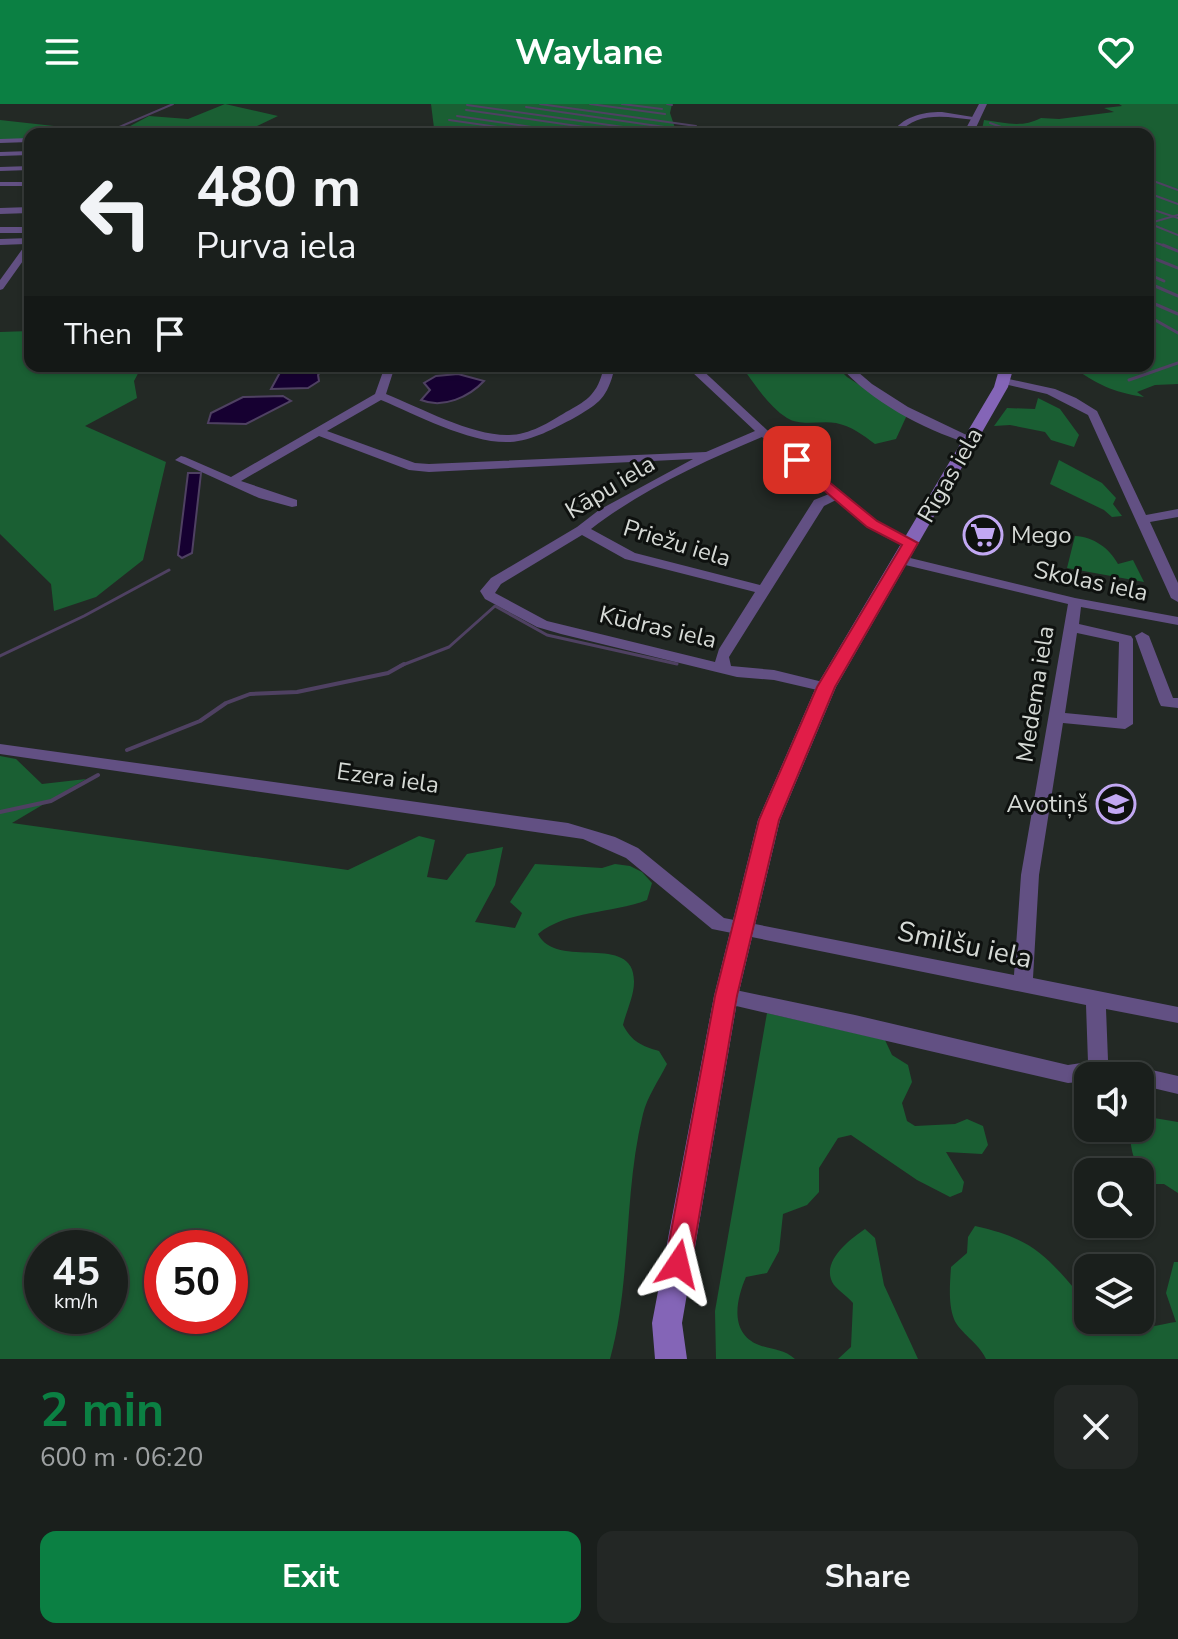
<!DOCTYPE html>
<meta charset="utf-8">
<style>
:root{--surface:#1a1f1c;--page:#232725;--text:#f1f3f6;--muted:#9fa2a3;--line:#383d3b;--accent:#0b8043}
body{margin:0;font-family:"Nunito Sans",sans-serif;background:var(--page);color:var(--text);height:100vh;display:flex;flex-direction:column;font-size:30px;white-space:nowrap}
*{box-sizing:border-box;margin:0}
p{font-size:26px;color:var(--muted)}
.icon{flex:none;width:44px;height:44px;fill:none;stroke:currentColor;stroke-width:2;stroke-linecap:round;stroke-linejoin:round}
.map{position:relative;height:1255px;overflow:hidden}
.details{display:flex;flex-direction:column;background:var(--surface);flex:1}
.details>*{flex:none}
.guide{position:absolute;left:24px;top:24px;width:1130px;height:244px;border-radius:16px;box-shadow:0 2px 6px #0004,0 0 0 2px var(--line);background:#1a1f1c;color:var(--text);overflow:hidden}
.controls{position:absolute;left:1074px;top:958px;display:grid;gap:16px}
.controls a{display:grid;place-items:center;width:80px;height:80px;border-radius:16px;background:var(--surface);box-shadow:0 2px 6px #0004,0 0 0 2px var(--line);font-size:40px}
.speed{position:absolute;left:24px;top:1126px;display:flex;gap:16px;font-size:40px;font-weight:700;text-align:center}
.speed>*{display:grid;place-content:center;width:104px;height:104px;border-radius:50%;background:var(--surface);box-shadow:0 2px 6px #0004,0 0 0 2px var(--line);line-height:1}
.speed small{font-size:20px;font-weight:400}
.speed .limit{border:12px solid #d22;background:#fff;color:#111}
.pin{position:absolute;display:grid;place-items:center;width:68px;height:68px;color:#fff;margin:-34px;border-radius:16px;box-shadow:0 4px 12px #0006}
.me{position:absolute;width:88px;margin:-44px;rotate:10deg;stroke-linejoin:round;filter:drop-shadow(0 0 6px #0008)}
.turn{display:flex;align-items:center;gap:28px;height:168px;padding:0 40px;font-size:36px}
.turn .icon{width:104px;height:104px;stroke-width:2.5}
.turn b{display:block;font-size:56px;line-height:68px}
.then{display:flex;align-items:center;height:76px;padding:0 40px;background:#0003;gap:16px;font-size:30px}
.round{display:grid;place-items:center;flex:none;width:84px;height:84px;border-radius:16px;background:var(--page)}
.headline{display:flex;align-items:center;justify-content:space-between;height:136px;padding:0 40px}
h1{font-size:48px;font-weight:700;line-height:60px;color:var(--accent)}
.button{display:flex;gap:16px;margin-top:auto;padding:16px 40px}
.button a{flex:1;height:92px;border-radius:16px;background:var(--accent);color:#fff;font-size:32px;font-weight:700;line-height:92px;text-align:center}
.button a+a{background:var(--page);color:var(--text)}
header{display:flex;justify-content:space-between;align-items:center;height:104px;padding:0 40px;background:var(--accent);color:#fff;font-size:36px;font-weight:700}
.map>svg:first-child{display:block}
</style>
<header><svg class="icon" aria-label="menu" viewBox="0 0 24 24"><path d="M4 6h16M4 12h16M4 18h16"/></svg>Waylane<svg class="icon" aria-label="heart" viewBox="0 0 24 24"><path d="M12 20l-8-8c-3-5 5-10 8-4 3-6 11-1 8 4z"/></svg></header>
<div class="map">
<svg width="1178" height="1255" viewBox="0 0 1178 1255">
<rect width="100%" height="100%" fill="#232925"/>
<g fill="#1a5f33" fill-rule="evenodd">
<path d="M225,0L278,12L249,26L275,30H30V35L0,36V16L117,29L149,12L188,15Z"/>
<path d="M431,0H672L670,9L677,30H439L434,24Z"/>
<path d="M1119,0H1178V280L1155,281L1137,288L1144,293C1111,288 1098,280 1070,262H1148V30H981L984,16C1006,19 1022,24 1041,14L1059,15L1114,8L1104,4L1122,2Z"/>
<path d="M30,227V262H142L134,277L137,294L85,322L166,358L143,456L96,493L54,507L51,480L0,430V228Z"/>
<path d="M741,262H836L847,273L907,311L896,335L875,340C863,331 851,322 836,319C820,316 802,323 787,314C767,301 755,280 741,262Z"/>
<path d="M1038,294L1060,305L1079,331L1074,343L1051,336L1045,328L1010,321L994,322L1007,304L1035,305Z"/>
<path d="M1059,356L1102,379L1116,394L1113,400L1122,412L1112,413L1104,406L1050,380Z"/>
<path d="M1075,432C1094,433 1109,444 1118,460L1133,456L1144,478L1067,464Z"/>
<path d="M0,652L16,655L42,680L86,675L12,719L348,766L419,732L435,736L427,773L447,776L467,750L503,743L495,781L475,818L515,824L522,809L510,798L535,760L602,764L615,760L630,762L642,768L652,779L647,796C611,810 567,806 538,830C556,867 635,827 634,878C634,892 626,908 623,921C632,938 642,942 659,947L667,960C659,976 647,993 643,1010C623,1091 632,1175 610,1255H0ZM42,1144H110V1212H42ZM162,1144H230V1212H162Z"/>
<path d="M767,909L885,936L892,951L908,961L912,978L902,999L907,1017L915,1022L955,1020L967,1015L983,1022L988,1041L982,1050L946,1048L964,1078L962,1088L950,1093L917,1076L851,1031L838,1034L819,1064V1088L807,1101L783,1110L779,1147L767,1169L746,1173C736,1196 729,1229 759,1241C772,1246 784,1245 795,1255H716L715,1207Z"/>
<path d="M1154,1014L1178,1018V1089L1164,1080H1150C1136,1066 1128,1043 1131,1024H1140V1019Z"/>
<path d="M975,1122C1038,1136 1047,1154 1088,1200V1216H1100C1114,1235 1154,1221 1176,1218L1166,1189L1174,1158H1178V1255H986C979,1239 959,1228 954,1215C948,1200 950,1179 951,1163L967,1149L968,1133Z"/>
<path d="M865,1125L875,1134L884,1181L918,1255H838L851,1243L853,1199C848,1193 839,1187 834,1181C819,1159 849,1136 865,1125Z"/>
</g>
<g fill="#160031" stroke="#4f4162" stroke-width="2">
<path d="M325,262L318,271L319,277L308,284L271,285L283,263Z"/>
<path d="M458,270L484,277C469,293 443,305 421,296L430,286L424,279L436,272Z"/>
<path d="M283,292L291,297L246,320L208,319L211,309L243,293Z"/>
<path d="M188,369H201L192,449L182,454L178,451Z"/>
</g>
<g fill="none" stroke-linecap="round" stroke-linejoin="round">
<g stroke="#4f4162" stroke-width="2">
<path d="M540,0L696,22"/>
<path d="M590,0L665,10"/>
<path d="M622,0L662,5"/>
<path d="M667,0L672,1"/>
<path d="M467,1L673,30"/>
<path d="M526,3L706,29"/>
<path d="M466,6L633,30"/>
<path d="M457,12L580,30"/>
<path d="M449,16L547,30"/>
<path d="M990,19L1021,30"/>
<path d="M456,23L502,30"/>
<path d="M110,27L173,0"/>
<path d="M1148,75L1178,86"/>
<path d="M1148,89L1178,100"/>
<path d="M1148,104L1178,114"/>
<path d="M1148,119L1178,131"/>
<path d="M1150,119L1178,111"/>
<path d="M1148,136L1168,143"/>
</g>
<g stroke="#4f4162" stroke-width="3">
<path d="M1163,141L1178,147"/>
<path d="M1148,152L1178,164"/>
<path d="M1148,170L1164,177"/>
<path d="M1155,182L1178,192"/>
<path d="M1148,197L1178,210"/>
<path d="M1148,212L1178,229"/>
<path d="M1129,276L1178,259"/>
<path d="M0,552L84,512L169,466"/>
<path d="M400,562L449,543L495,502L547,531L677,560"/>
</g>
<g stroke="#4f4162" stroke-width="4">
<path d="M127,646L200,617L226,599L250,590L297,588L388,569L404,560"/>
<path d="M0,708L51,697L98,671"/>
</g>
<g fill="#625083" fill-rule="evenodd">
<path d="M942,8L979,14L975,16C947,13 918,6 898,30H890C904,13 920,8 942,8Z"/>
<path d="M30,34V38L0,39V35Z"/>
<path d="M30,47V51L0,52V48Z"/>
<path d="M30,62V66L0,67V63Z"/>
<rect x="0" y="78" width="30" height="4"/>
<path d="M30,103V109L0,110V104Z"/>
<rect x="0" y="123" width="30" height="6"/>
<path d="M30,134V147L3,185L0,186V176L26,140L0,141V135Z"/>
<path d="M214,262H224L221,268L217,269L212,266Z"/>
<path d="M385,262H395L386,290C421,304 472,332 509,331C529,331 550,318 566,308C585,298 596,291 602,270H568L564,269V265L698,262L767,326L877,417L917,439L910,443C880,435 859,416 836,396L824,402L729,553L731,562L774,566L831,580L834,583L826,588L774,576L737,573L561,530L537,523L485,495L480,487L491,474L577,423L599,406L693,355L429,368L409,366L319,332L241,377L297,396V402L292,403L259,394L175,356L181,352L185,353L231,373L375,290ZM692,268L755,327L706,348L429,360L415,359L327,327L381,296C417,311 471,340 510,338C532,337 555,324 574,314C596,301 606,296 613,270ZM762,333L829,390L814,396L760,481L635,449L591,425C640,387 704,357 762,333ZM582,431L625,455L755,488L719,545L715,558L547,517L495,489L501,480Z"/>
<path d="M840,262H851L872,280L908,303L977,336L971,340L967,339C923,325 870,297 840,262Z"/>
<path d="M1004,274L1055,285L1076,294L1097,307L1146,411L1178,405V413L1150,418L1178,479V498L1171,494L1088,311L1047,290L1000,279V275Z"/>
<path d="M902,452L1075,494L1178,513V521L1081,503L1079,520L1131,532L1133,535V620L1125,625L1063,619L1039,771L1033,874L1178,903V919L1106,905L1108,956L1178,972V990L1140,981V972H1088V977L1068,979L719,898L716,892L719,886L726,884L855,911L1068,961L1088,958L1086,901L712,825L626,754L583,735L0,650V640L568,719L615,733L638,744L724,814L1014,871L1021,771L1068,500L897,459L895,456ZM1077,529L1119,538L1117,614L1065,609Z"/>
<path d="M1142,528L1149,532L1173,594H1178V604L1161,602L1159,598L1135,532Z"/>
</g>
<path fill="#625083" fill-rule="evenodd" d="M979,0H987L973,30H963Z"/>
<path fill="#8465b7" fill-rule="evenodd" d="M1000,262H1014L1008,283L836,583L780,716L738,892L682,1219L687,1255H655L652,1219L714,892L758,716L816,583L994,283Z"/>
</g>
<path fill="#e11d48" stroke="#92132f" stroke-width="2" d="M797,352L877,417L918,439L835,583L779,716L737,892L691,1160L687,1169L678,1173L669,1169L665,1160L715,892L759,716L817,583L902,441L867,423L792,359V353Z"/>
<defs>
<symbol id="supermarket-ring" viewBox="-11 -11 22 22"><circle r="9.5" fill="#0e110f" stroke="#c2a8f3" stroke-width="1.5"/><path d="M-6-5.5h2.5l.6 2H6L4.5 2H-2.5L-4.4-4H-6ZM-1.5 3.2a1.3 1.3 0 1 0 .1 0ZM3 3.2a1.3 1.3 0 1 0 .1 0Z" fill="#c2a8f3"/></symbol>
<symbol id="school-ring" viewBox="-11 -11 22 22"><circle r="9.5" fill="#0e110f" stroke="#c2a8f3" stroke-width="1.5"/><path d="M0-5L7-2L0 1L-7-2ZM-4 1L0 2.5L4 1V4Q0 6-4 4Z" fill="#c2a8f3"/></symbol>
</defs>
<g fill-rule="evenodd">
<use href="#supermarket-ring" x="961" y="409" width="44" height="44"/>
<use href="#school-ring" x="1094" y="678" width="44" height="44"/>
</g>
<g text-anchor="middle" stroke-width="6" stroke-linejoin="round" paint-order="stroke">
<g font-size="24" fill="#d5d9d5" stroke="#0e110f">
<text transform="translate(950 371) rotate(-60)" y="8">Rīgas iela</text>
<text transform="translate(610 383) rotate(-31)" y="8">Kāpu iela</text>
<text transform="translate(677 439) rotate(17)" y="8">Priežu iela</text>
<text transform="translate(1091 477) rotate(12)" y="8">Skolas iela</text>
<text transform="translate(658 523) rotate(13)" y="8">Kūdras iela</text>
<text transform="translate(1035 590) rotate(-81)" y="8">Medema iela</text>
<text transform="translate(388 674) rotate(8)" y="8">Ezera iela</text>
</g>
<g font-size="24" fill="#d5d9d5" stroke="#0e110f" text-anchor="start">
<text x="1011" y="439">Mego</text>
<text x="1088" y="708" text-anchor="end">Avotiņš</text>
</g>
<g font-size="28" fill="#d5d9d5" stroke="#0e110f">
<text transform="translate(965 840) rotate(12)" y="10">Smilšu iela</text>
</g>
</g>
</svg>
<div class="controls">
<a><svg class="icon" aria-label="sound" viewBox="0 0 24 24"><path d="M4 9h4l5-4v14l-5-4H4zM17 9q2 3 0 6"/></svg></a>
<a><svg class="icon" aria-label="search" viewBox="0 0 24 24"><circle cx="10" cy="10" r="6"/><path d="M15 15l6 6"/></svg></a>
<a><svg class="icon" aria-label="layers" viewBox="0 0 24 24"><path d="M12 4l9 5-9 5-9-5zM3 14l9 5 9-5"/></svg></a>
</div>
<div class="speed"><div>45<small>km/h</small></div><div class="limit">50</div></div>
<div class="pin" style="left:797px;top:356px;background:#d93025"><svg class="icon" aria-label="arrive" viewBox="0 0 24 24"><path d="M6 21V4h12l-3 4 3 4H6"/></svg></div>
<svg class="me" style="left:678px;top:1160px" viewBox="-20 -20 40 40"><path d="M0-17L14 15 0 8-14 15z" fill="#e11d48" stroke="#fff" stroke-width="4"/></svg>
<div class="guide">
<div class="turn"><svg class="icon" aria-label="left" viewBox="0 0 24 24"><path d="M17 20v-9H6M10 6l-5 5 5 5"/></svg><div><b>480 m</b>Purva iela</div></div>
<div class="then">Then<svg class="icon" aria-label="arrive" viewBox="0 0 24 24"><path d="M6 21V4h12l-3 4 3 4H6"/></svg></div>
</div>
</div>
<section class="details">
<div class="headline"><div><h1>2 min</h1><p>600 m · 06:20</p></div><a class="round"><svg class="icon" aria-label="close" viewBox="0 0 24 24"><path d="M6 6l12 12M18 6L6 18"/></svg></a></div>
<div class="button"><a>Exit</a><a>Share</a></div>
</section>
